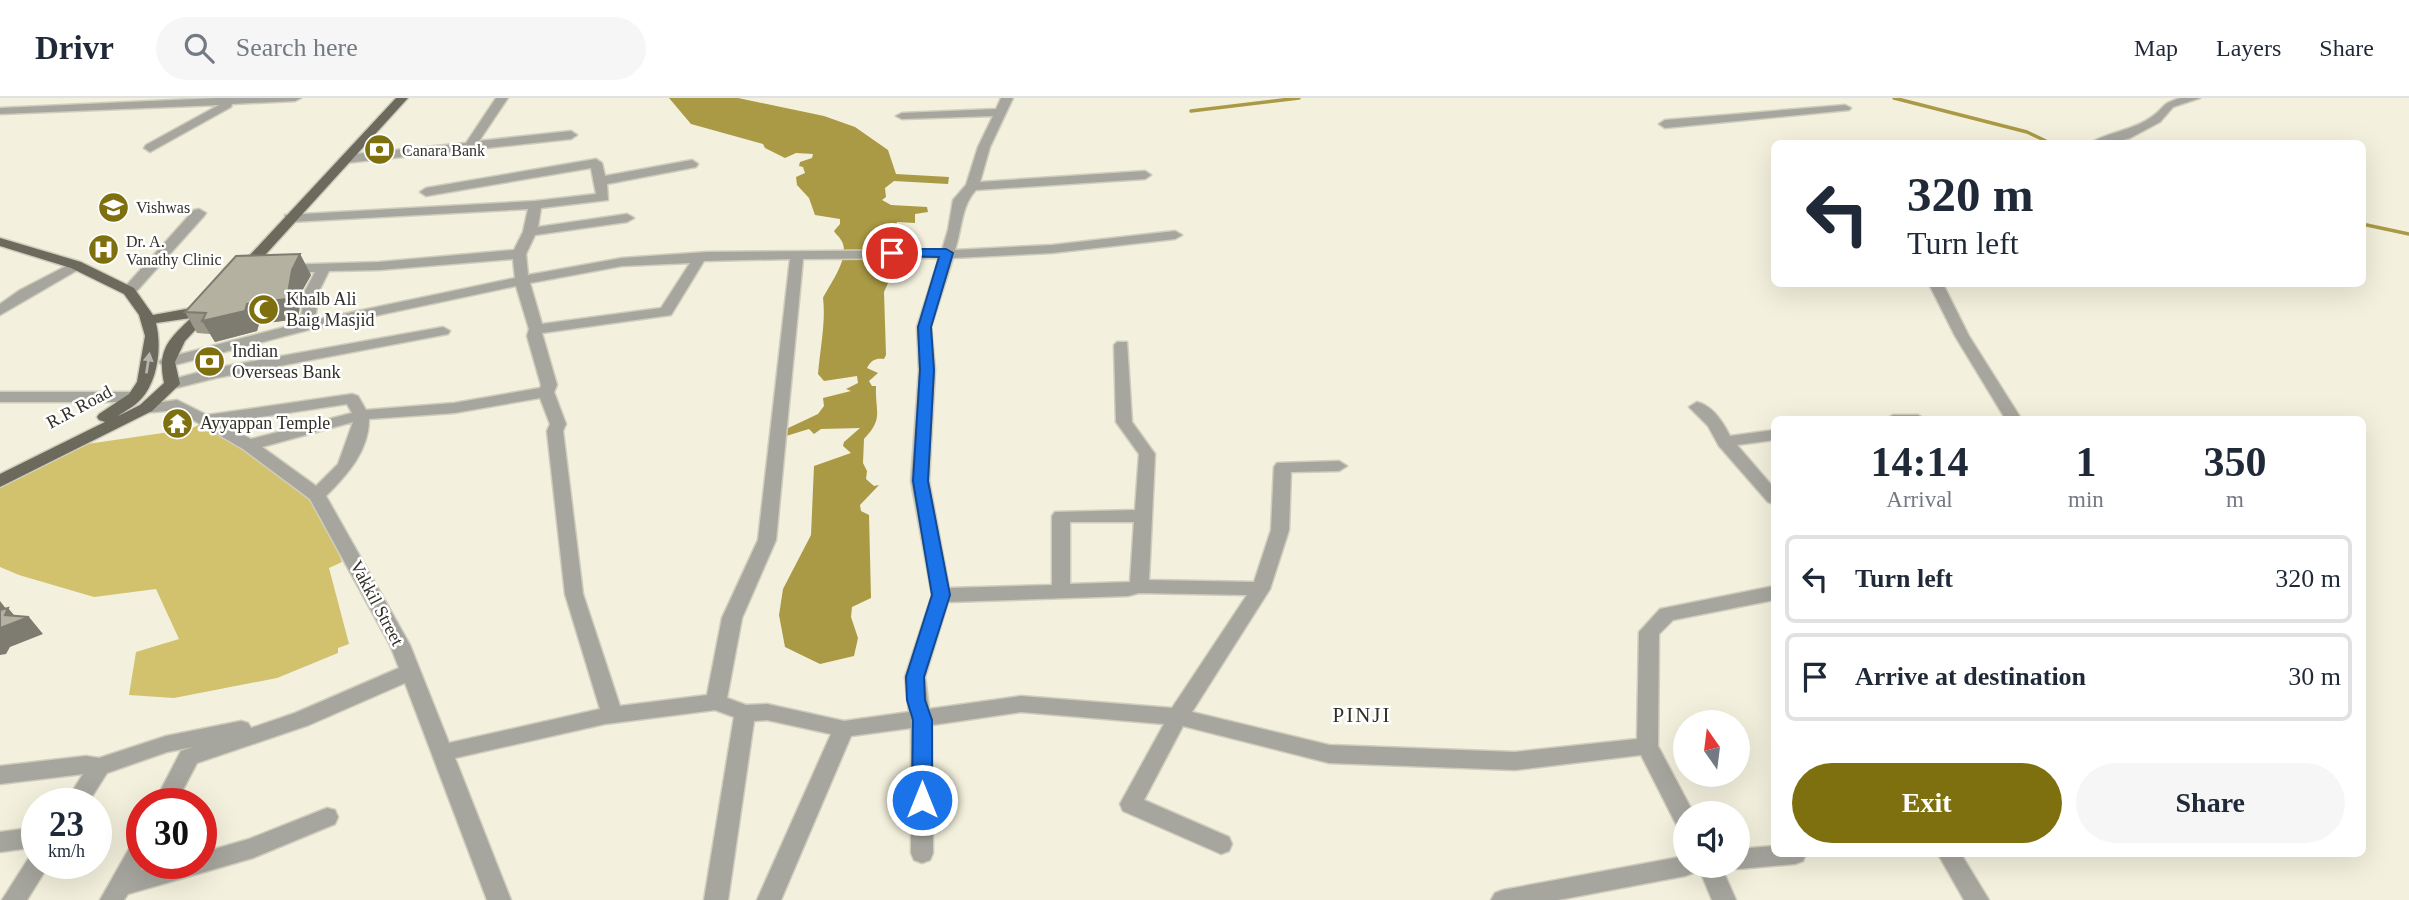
<!DOCTYPE html>
<style>
:root{--surface:#fff;--page:#f6f6f7;--text:#1f2937;--muted:#747a83;--line:#e0e1e3;--accent:#7f700f}
body{margin:0;font-family:Georgia,serif;background:var(--page);color:var(--text);height:100vh;display:flex;flex-direction:column;font-size:26px;white-space:nowrap}
*{box-sizing:border-box;margin:0}
p{font-size:23px;color:var(--muted)}
.icon{flex:none;width:38px;height:38px;fill:none;stroke:currentColor;stroke-width:2;stroke-linecap:round;stroke-linejoin:round}
.map{position:relative;flex:1;overflow:hidden}
.drawer{position:absolute;left:1771px;top:318px;width:595px;height:441px;display:flex;flex-direction:column;background:var(--surface);border-radius:10px;box-shadow:0 7px 28px #0002}
.drawer>*{flex:none}
.banner{position:absolute;left:1771px;top:42px;width:595px;height:147px;border-radius:10px;box-shadow:0 7px 28px #0002;background:#fff;color:var(--text);overflow:hidden}
.needle{width:46px;rotate:346deg}
.buttons{position:absolute;left:1673px;top:612px;display:grid;gap:14px}
.buttons a{display:grid;place-items:center;width:77px;height:77px;border-radius:50%;background:var(--surface);box-shadow:0 7px 28px #0002;font-size:35px}
.speed{position:absolute;left:21px;top:690px;display:flex;gap:14px;font-size:35px;font-weight:700;text-align:center}
.speed>*{display:grid;place-content:center;width:91px;height:91px;border-radius:50%;background:var(--surface);box-shadow:0 7px 28px #0002;line-height:1}
.speed small{font-size:18px;font-weight:400}
.speed .limit{border:10px solid #d22;background:#fff;color:#111}
.pin{position:absolute;display:grid;place-items:center;width:60px;height:60px;color:#fff;margin:-30px;border:4px solid #fff;border-radius:50%;box-shadow:0 2px 7px #0007}
.me{position:absolute;width:77px;margin:-38px;rotate:0deg;stroke-linejoin:round;filter:drop-shadow(0 0 5px #0008)}
.turn{display:flex;align-items:center;gap:24px;height:147px;padding:0 21px;font-size:32px}
.turn .icon{width:91px;height:91px;stroke-width:2.5}
.turn b{display:block;font-size:49px;line-height:60px}
.eta{display:flex;justify-content:space-evenly;align-items:center;height:119px;text-align:center}
.eta b{font-size:42px;font-weight:700;line-height:49px}
.action{display:flex;gap:14px;margin-top:auto;padding:14px 21px}
.action a{flex:1;height:80px;border-radius:42px;background:var(--accent);color:#fff;font-size:28px;font-weight:700;line-height:80px;text-align:center}
.action a+a{background:var(--page);color:var(--text)}
ul{padding:0;list-style:none}
li{display:flex;align-items:center;gap:21px;height:88px;margin:0 14px 10px;padding:0 7px;border:4px solid var(--line);border-radius:10px}
li div{flex:1}
li b{display:block;font-size:26px}
li em{font-style:normal}
header{display:flex;align-items:center;gap:42px;box-sizing:border-box;height:98px;padding:0 35px;background:var(--surface);border-bottom:2px solid var(--line)}
header strong{font-size:33px}
nav{display:flex;gap:38px;margin-inline-start:auto;font-size:24px}
.search{width:490px;height:63px;background:var(--page);display:flex;align-items:center;gap:18px;box-sizing:border-box;padding:0 24px;border-radius:38px;color:var(--muted);font-size:26px}
.map>svg:first-child{display:block}
</style>
<header>
<strong>Drivr</strong>
<div class="search"><svg class="icon" aria-label="search" viewBox="0 0 24 24"><circle cx="10" cy="10" r="6"/><path d="M15 15l6 6"/></svg>Search here</div>
<nav><a>Map</a><a>Layers</a><a>Share</a></nav>
</header>
<div class="map">
<svg width="2409" height="802" viewBox="0 0 2409 802">
<rect width="100%" height="100%" fill="#f3f0dd"/>
<path fill="#d2c26d" d="M205,324L277,373L320,411L342,464L329,470L349,546L338,550V555L277,580L174,600L129,597L136,554L179,541L156,491L94,499L19,477L0,469V387L87,346L190,331Z"/>
<path fill="#aa9a45" d="M669,0H738L824,18L855,29L888,52L896,76L949,79L948,86L894,83L885,90L886,99L882,102L891,107L927,109L928,114L915,116V125L897,124L895,133L880,150L893,174L884,194L886,257L884,261C876,260 871,262 867,270L878,275L869,283L872,288H876C875,315 884,320 864,341L863,365L867,373L866,381L874,388L879,387L860,407L861,413L869,417L871,500L852,509L851,519L858,540L854,558L820,566L785,549L779,517L783,491L811,437L814,368L851,355L843,348L844,344L860,330L821,331L814,336L809,331L786,338L784,332L818,316L824,308L823,300L851,293L846,291L858,285L857,278L824,283L818,276C820,251 826,224 823,200C829,187 852,158 841,142C839,138 836,137 834,133L840,126V121L815,117L809,100L797,87L796,79L805,75L803,69L799,68L800,64L812,60L813,56L796,55L785,60L765,50L763,46L691,26Z"/>
<g fill="none" stroke-linecap="round" stroke-linejoin="round">
<g stroke="#aa9a45" stroke-width="3.5">
<path d="M1894,0L2027,34L2052,46"/>
<path d="M1191,13L1299,0"/>
<path d="M2362,126L2409,136"/>
</g>
<defs>
<g id="minor">
<path d="M217,0H301L295,3L232,6L231,9L150,54L144,50L146,47L219,7L0,16V10Z"/>
<path d="M496,0H508L479,43L571,33L577,37L571,41L345,65L339,61L345,57L466,45Z"/>
<path d="M1001,0H1013L990,49L980,84L1145,73L1151,77L1145,81L976,92C961,108 962,131 955,152L1052,147L1175,133L1182,137L1175,141L1052,155L953,160L931,229L935,272L929,383L949,490L1052,487V418L1055,414L1135,412L1139,356L1116,324L1114,247L1117,244H1127L1132,324L1155,356L1149,482L1254,484L1271,432L1274,369L1277,365L1339,363L1347,368L1339,373L1291,374L1289,432L1270,491L1192,614L1329,647L1515,654L1637,641L1639,534L1660,511L1774,488V502L1673,522L1659,536L1658,648L1694,716H1685V730L1677,728L1641,657L1515,672L1329,665L1183,628L1144,702L1229,739L1232,746L1229,753L1221,756L1123,713L1120,706L1164,626L1021,614L932,627L933,755L930,762L922,765L914,762L911,755V630L851,638L781,802H757L831,636L767,622L754,623L728,802H704L734,619L715,612L605,626L455,660L511,802H487L405,585L309,627L197,665L176,705H154L181,653L193,649L167,654L107,675L88,705H65L83,676L0,686V668L86,658L99,660L166,638L241,623L248,625L251,630L295,615L399,570L390,547L310,401L243,351L181,315C167,308 150,320 138,310L140,307L177,302L207,317L352,296L358,298L366,312L454,305L540,290L541,287L527,238L529,231L516,188L308,232L167,269L162,267L159,264L162,261L300,225L305,193L315,174H285L278,170L280,167L379,164L514,152L523,134L528,111L290,124L285,123V117L535,103L596,96L591,70L426,98L420,94L426,90L596,61L602,65L605,78L692,62L698,66L696,69L607,86L608,102L541,110L538,129L627,116L634,120L627,124L535,137L526,156L528,177L622,160L707,154L942,152L948,132L953,102L966,87L978,49L993,18L902,21L896,18L902,15L996,11ZM939,160L917,229L919,272L911,383L932,497L905,579L909,614L844,623L767,606L746,607L727,600L742,520L776,442L803,161ZM513,161L515,180L315,222L319,193L329,173L379,172ZM790,161L758,442L722,520L707,597L620,608L583,496L563,333L566,326L554,294L557,287L542,235L671,217L704,163ZM690,165L661,210L542,226L530,185L622,168ZM540,300L550,326L547,333L565,496L600,611L449,645L410,547L326,398C347,377 369,353 369,321L454,315ZM347,306L352,315L251,341L221,325ZM353,324L338,366L316,388L262,349ZM1070,424H1134L1130,484L1070,486ZM1139,495L1247,497L1172,610L1021,598L929,611L925,579L948,504L1128,498Z"/>
<path d="M2181,0H2200L2173,9L2160,24L2130,40L2110,46H2089C2107,34 2132,33 2150,20C2166,10 2159,6 2181,0Z"/>
<path d="M1845,7L1851,10L1849,12L1665,30L1659,26L1665,22Z"/>
<path d="M199,111L206,115L204,118L134,196H124V190L194,112Z"/>
<path d="M76,163L83,167L81,170L0,217V206L20,192Z"/>
<path d="M1929,186H1943L1969,238L2022,322H2006L1955,238Z"/>
<path d="M443,229L450,233L448,236L216,280L172,291L164,286L166,283L215,270Z"/>
<path d="M0,294H135L143,299L135,304H0Z"/>
<path d="M1697,304C1713,308 1723,324 1730,338L1774,332V342L1737,347L1774,390V406L1768,404L1719,348L1708,328L1689,309Z"/>
<path d="M1893,317H1918L1926,322H1885Z"/>
<path d="M327,710L335,712L338,719L335,726L253,760L128,796L124,802H100L134,742L142,739V765H145L141,772L167,765H201V755L249,741Z"/>
<path d="M37,729V749L0,754V734Z"/>
<path d="M1774,748V756H1806L1803,763L1795,766L1738,771L1730,768H1738V751Z"/>
<path d="M37,755V765H50L27,802H2L30,758Z"/>
<path d="M1938,756H1961L1989,802H1964Z"/>
<path d="M1685,758V768H1696L1693,775L1685,778L1558,802H1491L1495,795L1503,792Z"/>
<path d="M1698,768H1721L1736,802H1712Z"/>
</g>
<g id="major">
<path d="M396,0H408L246,178H236V172Z"/>
<path d="M0,140L81,164L134,190L153,217L208,207L215,211L185,243L175,264L180,286L152,313L0,389V376L105,324L99,322L97,319L99,316L129,296L137,284L145,238L139,217L124,196L71,170L0,148ZM191,220C168,242 157,252 164,285L140,307L118,318C125,313 135,308 141,301C158,283 162,248 156,225Z"/>
</g>
</defs>
<use href="#minor" stroke="#d0cdbd" stroke-width="3"/>
<use href="#major" stroke="#d0cdbd" stroke-width="3"/>
<use href="#minor" fill="#a7a69e" fill-rule="evenodd"/>
<use href="#major" fill="#6c6a5c" fill-rule="evenodd"/>
</g>
<path fill="#9b988a" d="M300,156L311,177L302,193L298,221L259,226L257,233L215,244L210,236L197,235L185,214Z"/>
<g fill="#7e7c70">
<path d="M300,156L311,177L302,193L298,221L259,226L257,233L215,244L202,223L247,206L292,172Z"/>
<path d="M0,503L7,512L8,510L19,523L29,519L43,536L10,549L6,556L0,557Z"/>
</g>
<g fill="#b4b1a0" stroke="#7e7c70" stroke-width="2">
<path d="M300,156L292,172L287,201L247,206L245,213L202,223L206,215L185,214L236,158Z"/>
<path d="M8,510L5,517L29,519L0,530V512Z"/>
</g>
<defs><path id="oneway-solid" d="M-6-.8H1V-3.2L6.5 0L1 3.2V.8H-6Z" transform="scale(1.75)"/></defs>
<use fill="#b6b4ae" href="#oneway-solid" transform="translate(148 265) rotate(-81)"/>
<path fill="#1a73e8" stroke="#114b97" stroke-width="2" d="M892,151H946L953,155L931,229L934,272L928,383L950,497L924,579L925,602L932,622V702L929,708L922,710L915,708L912,702L913,622L907,602L906,579L932,497L913,383L920,272L918,229L939,159L888,158L886,155Z"/>
<defs>
<symbol id="bank-disc" viewBox="-11 -11 22 22"><circle r="9.5" fill="#7f700f" stroke="#fff"/><path d="M-6-4H6V4H-6ZM0-2.3a2.3 2.3 0 1 0 0 4.6a2.3 2.3 0 1 0 0-4.6Z" fill="#fff"/></symbol>
<symbol id="school-disc" viewBox="-11 -11 22 22"><circle r="9.5" fill="#7f700f" stroke="#fff"/><path d="M0-5L7-2L0 1L-7-2ZM-4 1L0 2.5L4 1V4Q0 6-4 4Z" fill="#fff"/></symbol>
<symbol id="hospital-disc" viewBox="-11 -11 22 22"><circle r="9.5" fill="#7f700f" stroke="#fff"/><path d="M-5-5h3v3.5h4V-5h3V5h-3V1.5h-4V5h-3Z" fill="#fff"/></symbol>
<symbol id="mosque-disc" viewBox="-11 -11 22 22"><circle r="9.5" fill="#7f700f" stroke="#fff"/><path d="M3.5-4.9A6 6 0 1 0 3.5 4.9A5 5 0 1 1 3.5-4.9Z" fill="#fff"/></symbol>
<symbol id="temple-disc" viewBox="-11 -11 22 22"><circle r="9.5" fill="#7f700f" stroke="#fff"/><path d="M0-6L5-2H3V0L6.5 2.5H4V6H1.5V3h-3V6H-4V2.5H-6.5L-3 0V-2H-5Z" fill="#fff"/></symbol>
</defs>
<g fill-rule="evenodd">
<use href="#bank-disc" x="362" y="34" width="35" height="35"/>
<use href="#school-disc" x="96" y="92" width="35" height="35"/>
<use href="#hospital-disc" x="86" y="134" width="35" height="35"/>
<use href="#mosque-disc" x="246" y="194" width="35" height="35"/>
<use href="#bank-disc" x="192" y="246" width="35" height="35"/>
<use href="#temple-disc" x="160" y="308" width="35" height="35"/>
</g>
<g text-anchor="middle" stroke-width="5" stroke-linejoin="round" paint-order="stroke">
<g font-size="16" fill="#313029" stroke="#fff" text-anchor="start">
<text x="402" y="58">Canara Bank</text>
<text x="136" y="115">Vishwas</text>
<text x="126" y="149">Dr. A.<tspan x="126" dy="18">Vanathy Clinic</tspan></text>
</g>
<g font-size="18" fill="#313029" stroke="#fff" text-anchor="start">
<text x="286" y="207">Khalb Ali<tspan x="286" dy="21">Baig Masjid</tspan></text>
<text x="232" y="259">Indian<tspan x="232" dy="21">Overseas Bank</tspan></text>
<text x="200" y="331">Ayyappan Temple</text>
</g>
<g font-size="18" fill="#313029" stroke="#fff">
<text transform="translate(79 309) rotate(-28)" y="6">R.R Road</text>
<text transform="translate(377 505) rotate(62)" y="6">Vakkil Street</text>
</g>
<g font-size="21" letter-spacing="2" fill="#313029" stroke="#fff">
<text x="1362" y="624">PINJI</text>
</g>
</g>
</svg>
<div class="buttons">
<a><svg class="needle" viewBox="-14 -14 28 28"><path d="M0-13l5 13h-10z" fill="#e53935"/><path d="M0 13l5-13h-10z" fill="#747a83"/></svg></a>
<a><svg class="icon" aria-label="sound" viewBox="0 0 24 24"><path d="M4 9h4l5-4v14l-5-4H4zM17 9q2 3 0 6"/></svg></a>
</div>
<div class="speed"><div>23<small>km/h</small></div><div class="limit">30</div></div>
<div class="pin" style="left:892px;top:155px;background:#d93025"><svg class="icon" aria-label="arrive" viewBox="0 0 24 24"><path d="M6 21V4h12l-3 4 3 4H6"/></svg></div>
<svg class="me" style="left:922px;top:702px" viewBox="-20 -20 40 40"><circle r="17" fill="#1a73e8" stroke="#fff" stroke-width="3"/><path d="M0-11L8 9 0 5-8 9z" fill="#fff"/></svg>
<div class="banner">
<div class="turn"><svg class="icon" aria-label="left" viewBox="0 0 24 24"><path d="M17 20v-9H6M10 6l-5 5 5 5"/></svg><div><b>320 m</b>Turn left</div></div>
</div>
<section class="drawer">
<div class="eta">
<div><b>14:14</b><p>Arrival</p></div>
<div><b>1</b><p>min</p></div>
<div><b>350</b><p>m</p></div>
</div>
<ul>
<li><svg class="icon" aria-label="left" viewBox="0 0 24 24"><path d="M17 20v-9H6M10 6l-5 5 5 5"/></svg><div><b>Turn left</b></div><em>320 m</em></li>
<li><svg class="icon" aria-label="arrive" viewBox="0 0 24 24"><path d="M6 21V4h12l-3 4 3 4H6"/></svg><div><b>Arrive at destination</b></div><em>30 m</em></li>
</ul>
<div class="action"><a>Exit</a><a>Share</a></div>
</section>
</div>
